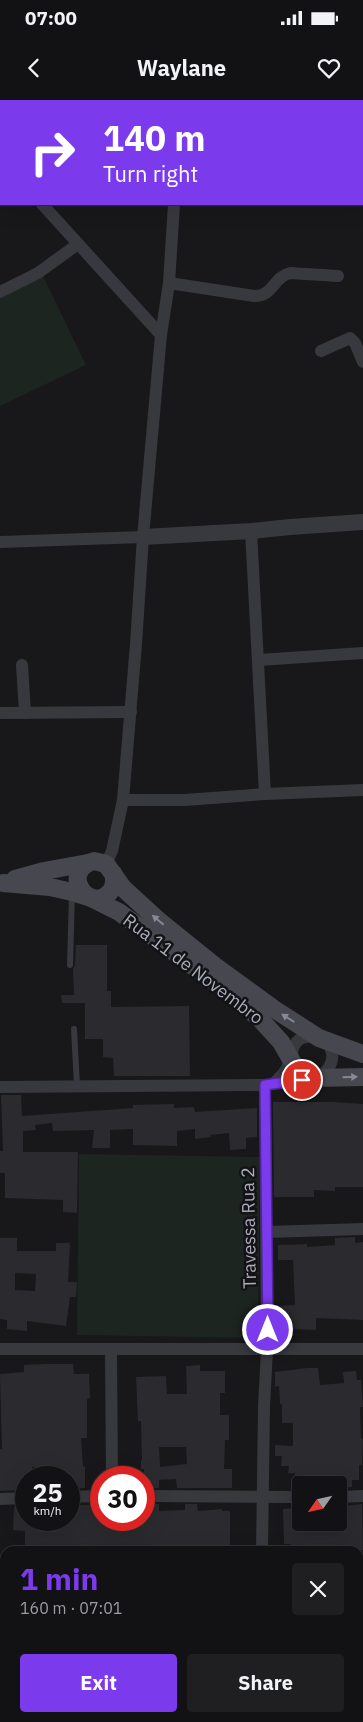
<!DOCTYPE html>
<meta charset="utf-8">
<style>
:root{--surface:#121114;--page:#1f1f22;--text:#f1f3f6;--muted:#9c9da0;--line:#313134;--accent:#7c3aed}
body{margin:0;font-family:"IBM Plex Sans",sans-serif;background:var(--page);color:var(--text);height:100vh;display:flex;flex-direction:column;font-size:19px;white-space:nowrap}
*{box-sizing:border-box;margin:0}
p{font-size:16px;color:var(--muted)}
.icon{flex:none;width:28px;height:28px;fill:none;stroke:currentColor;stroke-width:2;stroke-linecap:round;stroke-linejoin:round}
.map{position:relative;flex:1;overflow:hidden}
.panel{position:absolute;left:0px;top:1446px;width:364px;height:176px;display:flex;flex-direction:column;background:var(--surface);border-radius:15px 15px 0 0;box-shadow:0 5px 20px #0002,0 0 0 1px var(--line)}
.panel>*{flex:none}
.guide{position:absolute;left:0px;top:0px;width:364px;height:105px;box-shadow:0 5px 20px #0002,0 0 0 1px var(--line);background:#7c3aed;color:#fff;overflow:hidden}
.needle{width:32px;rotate:236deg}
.tools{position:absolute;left:292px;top:1376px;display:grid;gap:10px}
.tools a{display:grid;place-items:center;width:55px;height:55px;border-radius:5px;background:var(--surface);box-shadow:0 5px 20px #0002,0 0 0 1px var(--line);font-size:25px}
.speed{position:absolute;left:15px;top:1366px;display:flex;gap:10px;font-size:25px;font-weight:700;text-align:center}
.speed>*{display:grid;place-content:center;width:65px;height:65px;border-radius:50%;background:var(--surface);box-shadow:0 5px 20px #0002,0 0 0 1px var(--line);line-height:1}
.speed small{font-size:12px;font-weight:400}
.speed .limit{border:8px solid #d22;background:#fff;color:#111}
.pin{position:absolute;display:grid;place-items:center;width:42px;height:42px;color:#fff;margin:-21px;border:2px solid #fff;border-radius:50%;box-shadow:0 1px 5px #0007}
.me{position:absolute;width:55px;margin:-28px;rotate:0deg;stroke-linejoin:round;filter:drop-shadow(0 0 4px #0008)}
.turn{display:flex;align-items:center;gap:18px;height:105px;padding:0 20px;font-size:22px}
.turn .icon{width:65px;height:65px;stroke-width:2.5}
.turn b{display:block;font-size:35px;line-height:42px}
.round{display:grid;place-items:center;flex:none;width:52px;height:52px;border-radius:5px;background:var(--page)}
.overview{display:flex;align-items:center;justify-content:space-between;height:85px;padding:0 20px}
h1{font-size:30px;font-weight:700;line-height:38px;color:var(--accent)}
.primary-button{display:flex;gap:10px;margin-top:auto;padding:10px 20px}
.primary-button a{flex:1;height:58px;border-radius:5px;background:var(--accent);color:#fff;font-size:20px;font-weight:700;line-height:58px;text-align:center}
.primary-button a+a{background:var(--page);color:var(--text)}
.status{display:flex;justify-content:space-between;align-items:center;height:35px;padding:0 25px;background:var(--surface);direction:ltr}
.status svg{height:14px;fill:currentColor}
header{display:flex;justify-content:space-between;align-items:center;height:65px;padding:0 20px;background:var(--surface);font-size:22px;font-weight:700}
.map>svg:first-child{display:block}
</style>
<div class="status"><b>07:00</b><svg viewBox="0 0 49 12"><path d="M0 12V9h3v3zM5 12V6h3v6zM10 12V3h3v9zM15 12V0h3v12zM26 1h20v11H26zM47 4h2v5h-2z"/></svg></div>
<header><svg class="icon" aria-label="back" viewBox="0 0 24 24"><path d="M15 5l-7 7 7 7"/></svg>Waylane<svg class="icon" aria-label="heart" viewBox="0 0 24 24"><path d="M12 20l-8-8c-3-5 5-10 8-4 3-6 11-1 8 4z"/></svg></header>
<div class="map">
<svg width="363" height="1622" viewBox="0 0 363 1622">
<rect width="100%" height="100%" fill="#18171a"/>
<g fill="#1d2520">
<path d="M43,176L86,265L0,306V197Z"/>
<path d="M79,1054L260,1057L258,1238L77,1235Z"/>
</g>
<g fill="#2b2a2e" fill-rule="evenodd">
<path d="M76,845H107V891H111V907L189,906L190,976H114L113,958L103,957V939H85V903H62L61,895H74L73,869L75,865Z"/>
<path d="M1,995H21L22,1016L133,1008V1005L174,1004V1008L194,1007L195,1012L257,1008V1037L246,1038V1049L230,1050L229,1033L210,1035L211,1037L195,1039V1029L177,1031V1046L133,1045V1029L110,1030V1048H92L94,1030L53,1031L52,1023L35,1025L36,1030L23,1031V1052H78L77,1113L63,1112V1100L5,1098V1073H0V1051H3Z"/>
<path d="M273,1002H333L363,1004V1087H335V1091L314,1090V1097H274Z"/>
<path d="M355,1137V1143L363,1142V1220L316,1218V1230L290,1229V1224H275V1206L295,1205L293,1160H278V1145L307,1144V1147L335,1145V1138Z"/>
<path d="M0,1138H17V1151H56V1143H70L68,1182H77L76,1197H70L66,1226L27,1221V1231L7,1229V1220L0,1219ZM15,1173L36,1174L35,1191L15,1190Z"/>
<path d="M45,1264H73L74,1274H89L90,1298L87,1299V1338H81L83,1367H85V1388L69,1389V1377H56L55,1368L32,1367L33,1378H26V1388H23V1390L0,1391V1349H2L0,1274L24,1272V1265Z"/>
<path d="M200,1265V1271H225V1293H220V1315H229V1340H225L224,1369H232V1388H177L176,1379L159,1380V1388H144V1369H141V1360H142L141,1321H138L136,1277L166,1276L167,1294H187L186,1266ZM159,1347H186L187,1364L160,1367Z"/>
<path d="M307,1268H318L320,1285L344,1283L343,1272L356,1271L357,1280H361L363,1307H360L361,1339L363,1338L362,1365H359V1380H352V1387L339,1388V1385H323V1380L295,1379V1373H288L289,1366H281L282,1356H275V1345L293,1346V1323H282V1304H280L279,1286L275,1287V1272Z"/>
<path d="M144,1404H159V1411L185,1410V1404H197L198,1411L222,1409V1411H230V1451H25V1431L13,1430L14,1407L24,1406V1411H26V1420H69V1412H74V1405H88L101,1406V1420H144Z"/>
<path d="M362,1404L363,1450L291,1451V1444H284L283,1409L294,1408V1414H301V1422H345L344,1406Z"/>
</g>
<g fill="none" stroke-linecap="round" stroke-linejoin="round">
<g stroke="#38383f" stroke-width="6">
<path d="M70,865L72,793"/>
<path d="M74,929L77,986"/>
</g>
<g stroke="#38383f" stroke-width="12">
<path d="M86,0L87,1"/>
<path d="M266,0L267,1"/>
<path d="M182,1V0"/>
<path d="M0,57L1,58"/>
<path d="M362,94H363"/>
<path d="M42,104L161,235"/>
<path d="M169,183L254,196C274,196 273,177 290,173L338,176"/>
<path d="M0,192L38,173L78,144"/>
<path d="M321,251L350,238L355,243L363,262"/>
<path d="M251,431L265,694"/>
<path d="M0,442L143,437"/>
<path d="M259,560L363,553"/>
<path d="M22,565L25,613"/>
<path d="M0,613L131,612"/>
<path d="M123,700H185L265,694L363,690"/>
<path d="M106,764L112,751L123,700L136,544L143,437L161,235L169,183L174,104"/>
<path d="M0,987L265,985L316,978C339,968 337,940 314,937C290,934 293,955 287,968C284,974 279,978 274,983"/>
<path d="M267,1132L363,1129"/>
<path d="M0,1249H363"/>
<path d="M111,1250L112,1378"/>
<path d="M144,1396L301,1397"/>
<path d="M69,1397L101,1396"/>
<path d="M339,1397L363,1396"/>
<path d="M0,1399L26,1398"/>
<path d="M262,1451L264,1306L267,1250L265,985"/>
<path d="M0,1521H5"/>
<path d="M359,1531H363"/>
<path d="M127,1618V1622"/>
<path d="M256,1622V1618"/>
</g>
<path stroke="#38383f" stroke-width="16" d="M143,437L251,431L290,427L363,422"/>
<g stroke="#46474f" stroke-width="18">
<path d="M113,773C115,780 115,786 110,792C90,815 58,772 94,761L106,764L123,788L158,820L215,866L274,909L319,938L363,954"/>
<path d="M15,779L44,771L88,763"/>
<path d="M3,783L50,787L72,792L91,798L119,812L223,888L260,919L281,942L293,963L299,971L316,978L363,977"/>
</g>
</g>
<defs><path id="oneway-solid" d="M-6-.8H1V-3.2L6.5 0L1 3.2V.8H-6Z" transform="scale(1.25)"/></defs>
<g fill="#868995">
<use href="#oneway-solid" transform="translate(158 820) rotate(-140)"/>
<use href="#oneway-solid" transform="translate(288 918) rotate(-148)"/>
<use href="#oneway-solid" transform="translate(350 977) rotate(-2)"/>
</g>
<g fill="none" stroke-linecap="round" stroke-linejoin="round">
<defs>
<path id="route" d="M268,1230L265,985L302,980"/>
</defs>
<use href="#route" stroke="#51269a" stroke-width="12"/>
<use href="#route" stroke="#7c3aed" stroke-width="9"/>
</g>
<g text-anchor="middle" stroke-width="5" stroke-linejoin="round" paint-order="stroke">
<g font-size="18" fill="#a9acba" stroke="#131215">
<text transform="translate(193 869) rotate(37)" y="6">Rua 11 de Novembro</text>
<text transform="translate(249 1128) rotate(-91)" y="6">Travessa Rua 2</text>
</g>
</g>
</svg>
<div class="tools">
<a><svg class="needle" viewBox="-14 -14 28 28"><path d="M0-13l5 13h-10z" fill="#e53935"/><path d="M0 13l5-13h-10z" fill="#9c9da0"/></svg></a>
</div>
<div class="speed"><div>25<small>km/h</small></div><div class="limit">30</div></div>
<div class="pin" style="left:302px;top:980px;background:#d93025"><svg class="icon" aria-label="arrive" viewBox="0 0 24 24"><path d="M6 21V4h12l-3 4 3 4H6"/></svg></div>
<svg class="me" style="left:268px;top:1230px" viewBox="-20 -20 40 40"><circle r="17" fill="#7c3aed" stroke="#fff" stroke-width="3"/><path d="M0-11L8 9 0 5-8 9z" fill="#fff"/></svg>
<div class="guide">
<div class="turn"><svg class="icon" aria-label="right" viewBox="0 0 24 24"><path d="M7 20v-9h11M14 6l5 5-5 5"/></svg><div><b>140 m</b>Turn right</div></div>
</div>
<section class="panel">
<div class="overview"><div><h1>1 min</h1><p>160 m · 07:01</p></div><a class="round"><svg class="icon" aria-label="close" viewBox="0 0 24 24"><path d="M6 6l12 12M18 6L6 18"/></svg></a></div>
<div class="primary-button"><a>Exit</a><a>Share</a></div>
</section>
</div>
